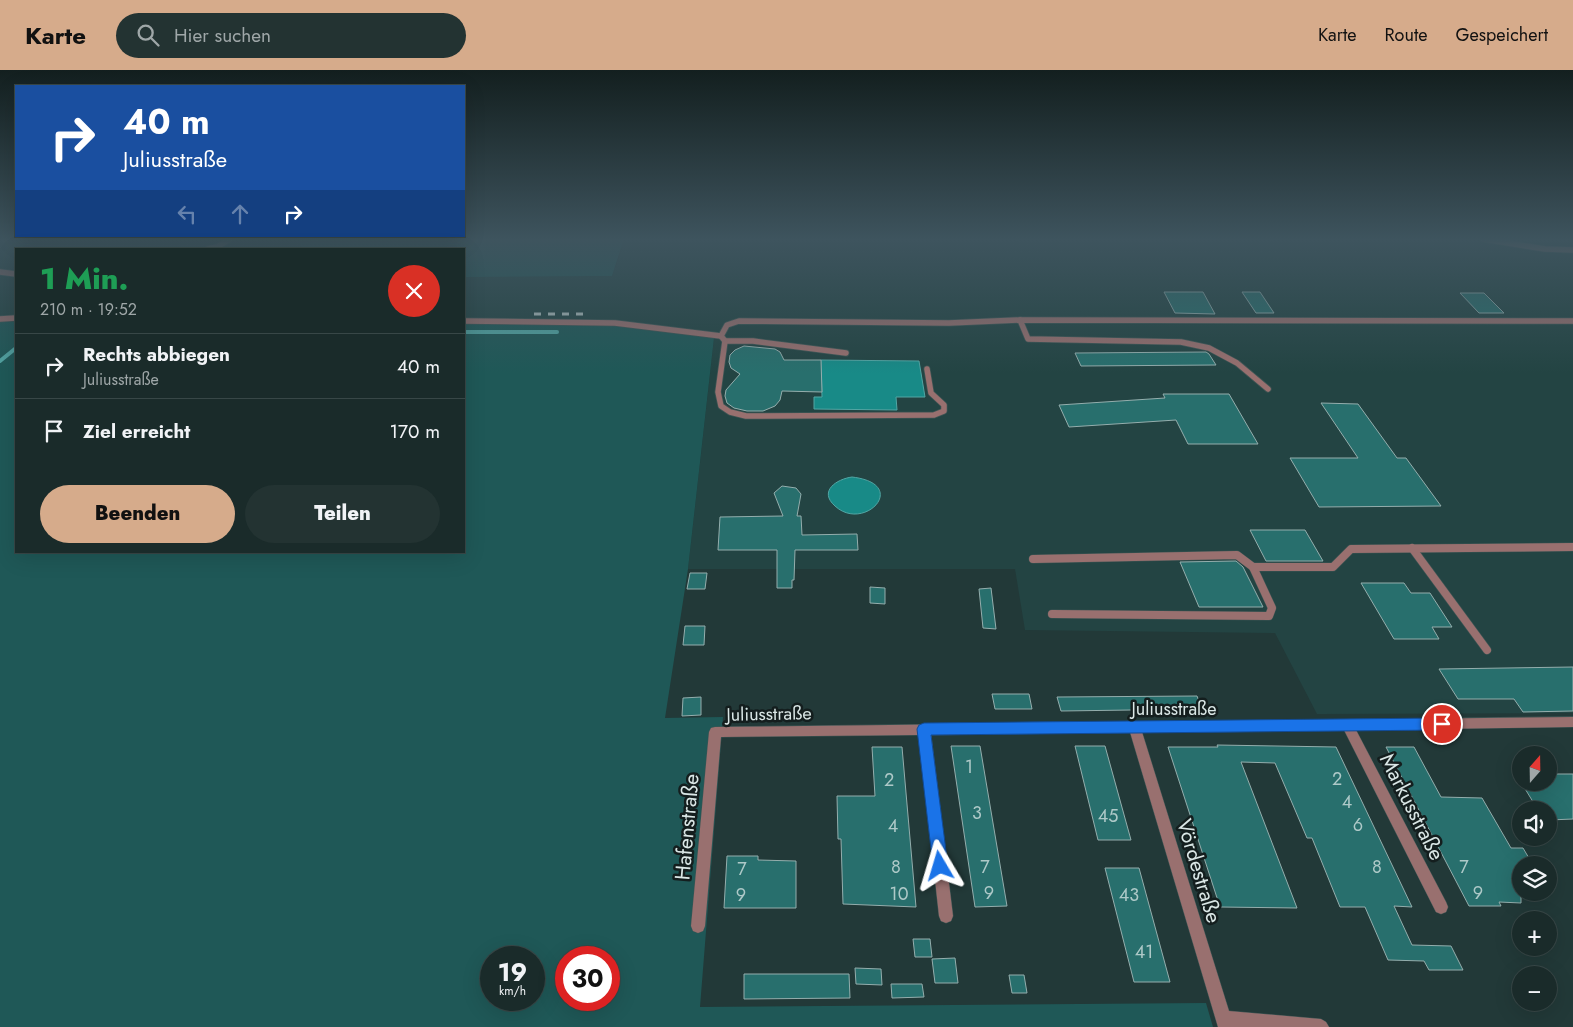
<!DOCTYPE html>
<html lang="de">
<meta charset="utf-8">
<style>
:root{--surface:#1a2b2a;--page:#233332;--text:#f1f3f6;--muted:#9fa7a8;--line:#384747;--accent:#d6ab8b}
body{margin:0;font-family:Jost,sans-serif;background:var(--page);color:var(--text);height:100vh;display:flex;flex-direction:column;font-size:19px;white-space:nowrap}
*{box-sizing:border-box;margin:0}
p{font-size:16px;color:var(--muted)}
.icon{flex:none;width:28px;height:28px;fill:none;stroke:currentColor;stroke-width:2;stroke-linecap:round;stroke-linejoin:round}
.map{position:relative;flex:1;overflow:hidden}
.drawer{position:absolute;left:15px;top:178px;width:450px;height:305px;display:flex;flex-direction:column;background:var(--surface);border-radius:0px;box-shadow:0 5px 20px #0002,0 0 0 1px var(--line)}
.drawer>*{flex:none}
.top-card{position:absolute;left:15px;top:15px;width:450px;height:152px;border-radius:0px;box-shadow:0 5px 20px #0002,0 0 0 1px var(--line);background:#1a4fa0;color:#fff;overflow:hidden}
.needle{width:32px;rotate:20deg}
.tools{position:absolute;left:1512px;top:676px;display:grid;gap:10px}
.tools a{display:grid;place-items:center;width:45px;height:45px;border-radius:50%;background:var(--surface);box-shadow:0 5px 20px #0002,0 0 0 1px var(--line);font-size:25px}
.speed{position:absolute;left:480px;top:876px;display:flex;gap:10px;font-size:25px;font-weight:700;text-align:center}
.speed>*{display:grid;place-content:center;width:65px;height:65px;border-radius:50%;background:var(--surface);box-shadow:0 5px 20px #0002,0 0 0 1px var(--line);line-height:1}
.speed small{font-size:12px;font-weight:400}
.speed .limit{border:8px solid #d22;background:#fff;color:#111}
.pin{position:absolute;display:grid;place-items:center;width:42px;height:42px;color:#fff;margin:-21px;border:2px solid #fff;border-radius:50%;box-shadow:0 1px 5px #0007}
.me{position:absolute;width:55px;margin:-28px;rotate:353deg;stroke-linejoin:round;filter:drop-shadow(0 0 4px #0008)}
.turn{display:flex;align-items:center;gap:18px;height:105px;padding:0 25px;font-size:22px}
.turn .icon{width:65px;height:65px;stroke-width:2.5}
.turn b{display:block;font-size:35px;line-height:42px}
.lanes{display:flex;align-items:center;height:48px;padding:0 25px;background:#0003;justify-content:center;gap:25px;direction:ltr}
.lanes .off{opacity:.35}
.round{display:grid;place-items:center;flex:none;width:52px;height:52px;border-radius:26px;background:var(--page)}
.summary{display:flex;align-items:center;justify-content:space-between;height:85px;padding:0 25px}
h1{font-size:30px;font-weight:800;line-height:38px;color:#1e9e55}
.primary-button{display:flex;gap:10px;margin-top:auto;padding:10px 25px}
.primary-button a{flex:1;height:58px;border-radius:30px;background:var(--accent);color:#111;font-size:20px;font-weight:800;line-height:58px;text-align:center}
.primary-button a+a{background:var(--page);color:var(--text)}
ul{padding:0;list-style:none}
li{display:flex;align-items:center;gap:15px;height:65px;padding:0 25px;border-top:1px solid var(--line)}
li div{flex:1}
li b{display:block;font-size:19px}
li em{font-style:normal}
header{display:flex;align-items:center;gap:30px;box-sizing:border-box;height:70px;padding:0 25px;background:var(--accent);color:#111}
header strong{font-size:24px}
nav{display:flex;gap:28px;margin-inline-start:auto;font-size:18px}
.search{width:350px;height:45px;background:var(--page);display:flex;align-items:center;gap:12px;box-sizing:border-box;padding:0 18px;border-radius:28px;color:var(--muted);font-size:19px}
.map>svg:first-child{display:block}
</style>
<header>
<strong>Karte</strong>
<div class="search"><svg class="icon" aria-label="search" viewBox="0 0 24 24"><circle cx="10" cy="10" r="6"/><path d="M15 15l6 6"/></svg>Hier suchen</div>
<nav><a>Karte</a><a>Route</a><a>Gespeichert</a></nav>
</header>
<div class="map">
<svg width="1573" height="957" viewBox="0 0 1573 957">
<rect width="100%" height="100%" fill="#223938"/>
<g fill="#234443">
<path d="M0,169H298L302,179H16V252H0Z"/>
<path d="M625,169H1573V643L1317,644L1275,563L1025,560L1015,499H688L714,268L604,254H464V207L612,206Z"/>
</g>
<g fill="#1f5857" fill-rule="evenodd">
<path d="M298,169H624L612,206L464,207V179H302Z"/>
<path d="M0,252H16V481H464V254H604L714,268L688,499L665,648L723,647L700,937L1206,933L1213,957H0ZM491,888H534V930H491ZM566,888H609V930H566Z"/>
</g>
<g fill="#188a87" stroke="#52a6a4">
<path d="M821,290L919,291L925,327H896L897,340L814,339V327H822Z"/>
<path d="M852,407C911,414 864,463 835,436C818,421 837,409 852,407Z"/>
</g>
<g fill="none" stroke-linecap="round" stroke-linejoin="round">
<g stroke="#52a6a4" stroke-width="4">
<path d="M464,262H557"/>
<path d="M0,291L16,278"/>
</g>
</g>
<g fill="#286f6d" stroke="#94aead">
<path d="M1164,222H1203L1215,244L1175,243Z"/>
<path d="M1242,222H1260L1274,243H1256Z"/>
<path d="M1460,223H1484L1504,243H1479Z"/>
<path d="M744,276L775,279L780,282L784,290H821L822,322L782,321L780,330L775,336L763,341H747L734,338L727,333L725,326L726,320L740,304L731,298L729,292L730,285L735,280Z"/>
<path d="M1206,282L1209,284L1216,295L1081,296L1075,283Z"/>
<path d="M1163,324H1229L1258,374H1188L1176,350L1069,357L1059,335L1165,328Z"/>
<path d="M1321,333L1358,334L1397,388H1406L1441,436L1319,437L1290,388H1358Z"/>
<path d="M782,416L796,418L801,424L797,446H801L802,465L857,464L858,480H795L794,510H792V518H777V480H718L720,447L783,446L774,423Z"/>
<path d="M1250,460H1305L1323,491H1266Z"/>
<path d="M1236,491L1243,497L1263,537H1199L1180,492Z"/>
<path d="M690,503H707L705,519H687Z"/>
<path d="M1361,513H1404L1411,523H1430L1452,557H1432L1439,569H1394Z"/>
<path d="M870,517L885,518V534L870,533Z"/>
<path d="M991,518L996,559L983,558L979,519Z"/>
<path d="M685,556H705L704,575H683Z"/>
<path d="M1573,597V641L1523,642L1514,629H1458L1439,599Z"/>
<path d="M992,624H1029L1032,639H995Z"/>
<path d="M1197,626L1202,639L1061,641L1057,627Z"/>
<path d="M701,627V645L682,646L683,628Z"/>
<path d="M1217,675L1336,677L1412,837L1394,836L1412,875L1451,876L1463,900H1429L1424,891L1388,890L1365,837H1340L1312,768H1307L1275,693L1241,692L1297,838L1220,837L1168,677H1218Z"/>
<path d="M951,676H980L1007,836L975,837Z"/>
<path d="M1075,676H1105L1131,770H1098Z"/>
<path d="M872,677H902L916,837L843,834L841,769H838L837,726H875Z"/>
<path d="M1386,677H1414L1441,727L1482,728L1511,778H1523L1533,795H1521V833L1499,832L1501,836H1469Z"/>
<path d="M1516,704H1521V712H1549V704H1573V749L1549,750V740H1538Z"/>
<path d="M727,786H758V790L796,791V838H724Z"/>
<path d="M1105,798H1139L1170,912H1134Z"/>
<path d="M913,869H930L932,887H915Z"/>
<path d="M955,888L958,913H935L932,889Z"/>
<path d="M855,898L881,899L882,915L856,914Z"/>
<path d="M744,904H849L850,928L744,929Z"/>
<path d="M1009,905H1024L1027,923H1012Z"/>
<path d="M891,914H922L924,927L892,928Z"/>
</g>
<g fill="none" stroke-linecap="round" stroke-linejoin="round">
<defs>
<g id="service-far1">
<path d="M1483,169L1545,179L1573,180"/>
<path d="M208,179L217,177L230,169"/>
<path d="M0,202L16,204"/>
<path d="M0,249L16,248"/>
<path d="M1020,250L1028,269L1181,272L1209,278L1237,293L1268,319"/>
<path d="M464,251L615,253L721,266"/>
<path d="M725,271H753L846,283"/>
<path d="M927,299L931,323L944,335V341L934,345L746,346L730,342L721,336L718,322L725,271L721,266L727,255L739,251L949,253L1020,250L1573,251"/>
</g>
<g id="service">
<path d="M1412,478L1487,580"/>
<path d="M1033,489L1237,485L1253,497L1272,538L1269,546L1052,544"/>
<path d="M1253,497H1333L1351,479L1573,477"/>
</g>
<path id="minor" d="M1573,647V657L1356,660L1446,832L1448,837L1446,842L1441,844L1436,842L1344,660L1142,662L1229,941L1321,949L1326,952L1329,957H1218L1130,662L931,665L953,846L951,851L946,853L941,851L939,846L919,665L721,667L705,856L703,861L698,863L693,861L691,856L709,662L711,658L715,657Z"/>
</defs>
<use href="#service-far1" stroke="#3f5554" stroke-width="7"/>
<use href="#service" stroke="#3f5554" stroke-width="9"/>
<use href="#minor" stroke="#3f5554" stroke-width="1"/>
<use href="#service-far1" stroke="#99706f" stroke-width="5.5"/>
<use href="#service" stroke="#99706f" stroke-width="8"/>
<use href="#minor" fill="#99706f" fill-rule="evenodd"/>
<path stroke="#b7c6c5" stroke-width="3" stroke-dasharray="7 7" stroke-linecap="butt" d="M534,244H589"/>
</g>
<linearGradient id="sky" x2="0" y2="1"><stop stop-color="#131f1f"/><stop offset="0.56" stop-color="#3e545e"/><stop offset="1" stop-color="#3e545e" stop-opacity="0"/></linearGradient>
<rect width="1573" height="303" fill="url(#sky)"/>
<path fill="#1a73e8" stroke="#114b97" d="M1442,648L1447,650L1448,654L1447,658L1442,660L931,665L948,796L946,801L940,803L935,801L933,796L917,659L919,655L924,653Z"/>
<g text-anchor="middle" stroke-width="5" stroke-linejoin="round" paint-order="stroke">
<g font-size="18" fill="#dae7e6" stroke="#141e1e">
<text x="1174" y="645">Juliusstraße</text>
<text transform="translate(769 644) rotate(-1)" y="6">Juliusstraße</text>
</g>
<g font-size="18" fill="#aec9c8">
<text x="969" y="703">1</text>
<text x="1337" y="715">2</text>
<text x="889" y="716">2</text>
<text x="1347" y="738">4</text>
<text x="977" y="749">3</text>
<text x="1108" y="752">45</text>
<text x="1358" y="761">6</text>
<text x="893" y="762">4</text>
<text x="896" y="803">8</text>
<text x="985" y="803">7</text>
<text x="1377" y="803">8</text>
<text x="1464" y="803">7</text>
<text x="742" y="805">7</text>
<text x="989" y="829">9</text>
<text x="1478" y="829">9</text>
<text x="899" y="830">10</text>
<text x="741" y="831">9</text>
<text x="1129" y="831">43</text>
<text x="1144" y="888">41</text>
</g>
<g font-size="21" fill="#dae7e6" stroke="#141e1e">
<text transform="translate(1412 737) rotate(63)" y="7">Markusstraße</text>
<text transform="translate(687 757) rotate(-85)" y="7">Hafenstraße</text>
<text transform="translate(1199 801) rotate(73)" y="7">Vördestraße</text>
</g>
</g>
</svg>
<div class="tools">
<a><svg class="needle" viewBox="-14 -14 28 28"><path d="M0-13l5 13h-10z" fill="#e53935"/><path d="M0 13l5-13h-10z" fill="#9fa7a8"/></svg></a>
<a><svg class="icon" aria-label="sound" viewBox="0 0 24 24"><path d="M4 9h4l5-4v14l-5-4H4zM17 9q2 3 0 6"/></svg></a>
<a><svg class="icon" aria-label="layers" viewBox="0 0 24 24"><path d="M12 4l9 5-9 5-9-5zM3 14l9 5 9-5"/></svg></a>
<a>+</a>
<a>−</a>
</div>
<div class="speed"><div>19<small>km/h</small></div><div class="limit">30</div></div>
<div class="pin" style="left:1442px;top:654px;background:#d93025"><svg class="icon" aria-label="arrive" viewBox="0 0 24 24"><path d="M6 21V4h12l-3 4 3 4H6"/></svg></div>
<svg class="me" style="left:940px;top:796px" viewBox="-20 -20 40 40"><path d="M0-17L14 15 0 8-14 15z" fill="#1a73e8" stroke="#fff" stroke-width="4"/></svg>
<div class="top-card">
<div class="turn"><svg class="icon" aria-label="right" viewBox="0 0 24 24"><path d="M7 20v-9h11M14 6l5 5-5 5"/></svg><div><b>40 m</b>Juliusstraße</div></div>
<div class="lanes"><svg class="icon off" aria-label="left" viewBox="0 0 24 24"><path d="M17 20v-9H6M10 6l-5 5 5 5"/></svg><svg class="icon off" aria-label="ahead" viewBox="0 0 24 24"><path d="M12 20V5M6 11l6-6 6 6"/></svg><svg class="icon" aria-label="right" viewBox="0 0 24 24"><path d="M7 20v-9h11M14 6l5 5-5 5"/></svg></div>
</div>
<section class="drawer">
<div class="summary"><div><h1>1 Min.</h1><p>210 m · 19:52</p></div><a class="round" style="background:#d93025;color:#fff"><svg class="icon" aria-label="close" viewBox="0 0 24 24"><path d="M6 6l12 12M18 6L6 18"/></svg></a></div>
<ul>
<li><svg class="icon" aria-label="right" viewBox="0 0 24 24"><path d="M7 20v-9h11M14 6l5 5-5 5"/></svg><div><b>Rechts abbiegen</b><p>Juliusstraße</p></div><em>40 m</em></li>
<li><svg class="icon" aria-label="arrive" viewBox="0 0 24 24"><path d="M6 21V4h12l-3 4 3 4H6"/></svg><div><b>Ziel erreicht</b></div><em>170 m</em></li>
</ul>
<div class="primary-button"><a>Beenden</a><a>Teilen</a></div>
</section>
</div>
